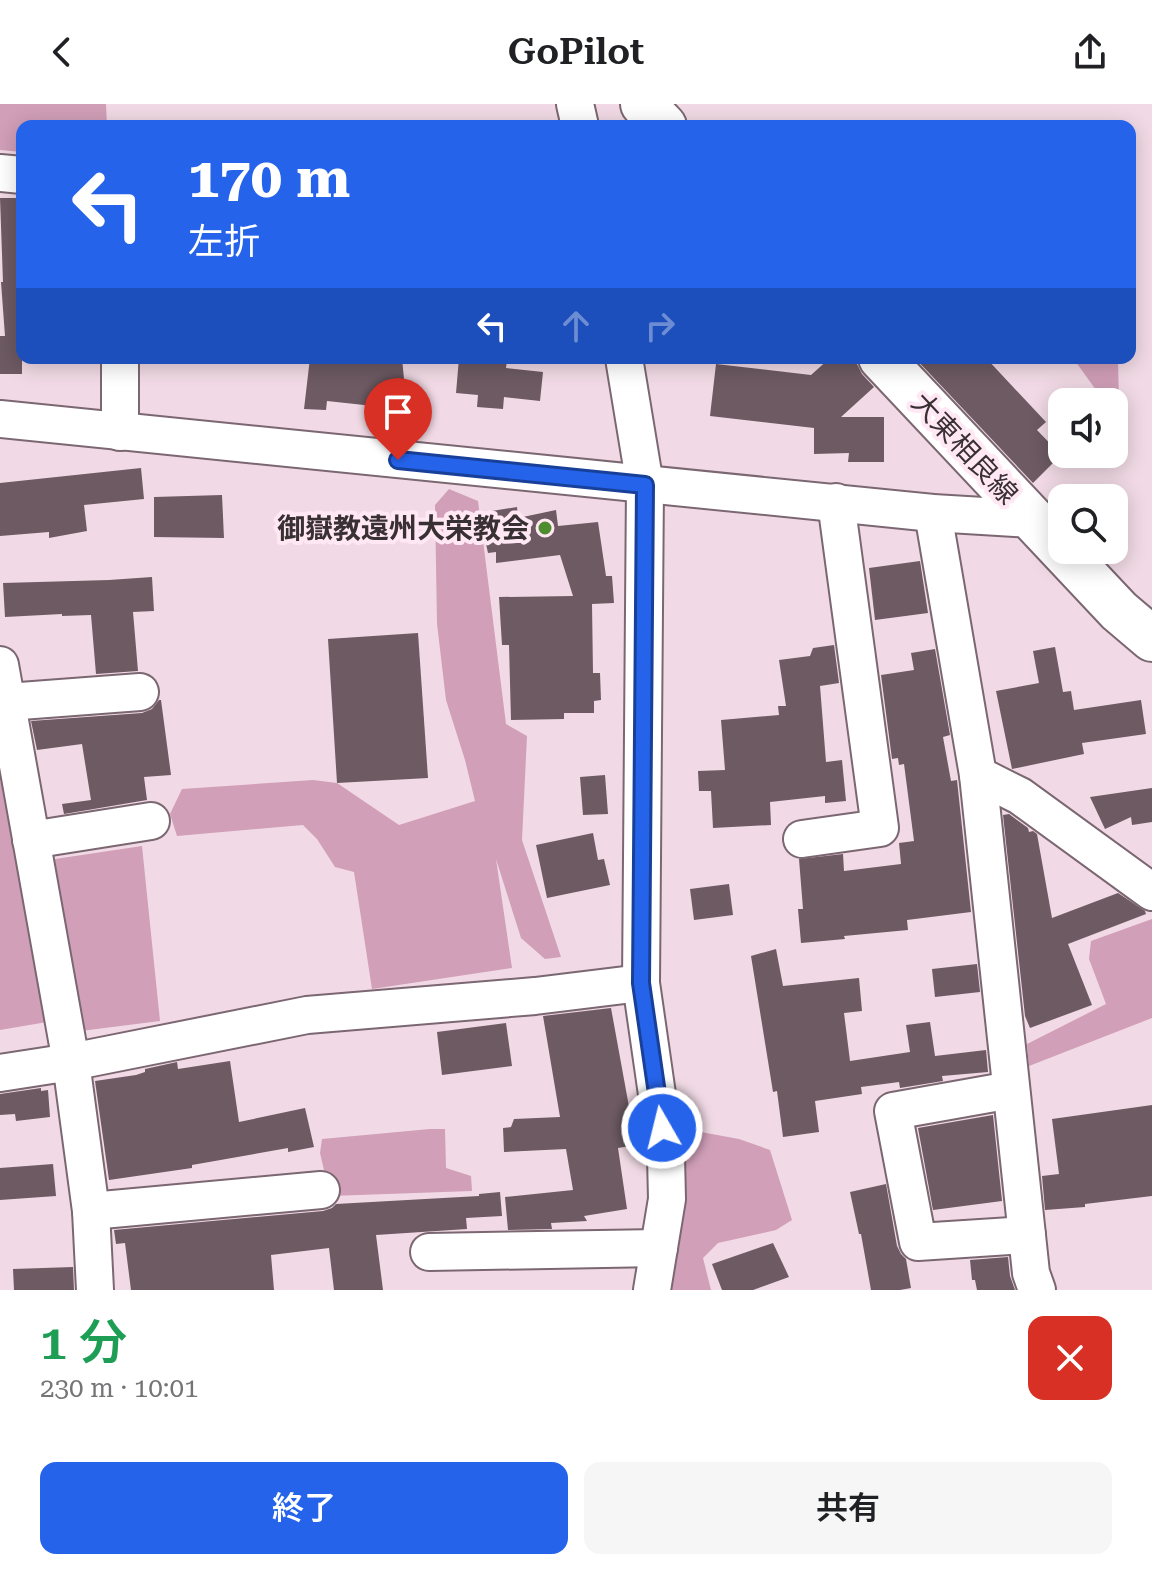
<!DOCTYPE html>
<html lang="ja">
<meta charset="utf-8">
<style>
:root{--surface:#fff;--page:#f6f6f6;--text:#202124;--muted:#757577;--accent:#2563eb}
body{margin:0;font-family:"Roboto Serif","Noto Sans JP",serif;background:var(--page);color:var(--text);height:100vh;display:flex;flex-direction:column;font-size:30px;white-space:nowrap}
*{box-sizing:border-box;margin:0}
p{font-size:26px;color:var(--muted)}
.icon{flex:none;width:44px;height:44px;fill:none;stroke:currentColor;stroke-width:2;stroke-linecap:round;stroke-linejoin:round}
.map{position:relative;height:1186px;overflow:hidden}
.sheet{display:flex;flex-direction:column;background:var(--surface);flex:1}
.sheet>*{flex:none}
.top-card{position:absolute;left:16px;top:16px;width:1120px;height:244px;border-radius:16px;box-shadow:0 4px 20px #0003;background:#2563eb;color:#fff;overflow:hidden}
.buttons{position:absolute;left:1048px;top:284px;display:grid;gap:16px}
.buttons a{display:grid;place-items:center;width:80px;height:80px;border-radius:16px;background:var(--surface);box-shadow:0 4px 20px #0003;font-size:40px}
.pin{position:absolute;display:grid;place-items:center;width:68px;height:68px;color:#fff;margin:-82px -34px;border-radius:50% 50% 50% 0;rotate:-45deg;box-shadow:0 0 8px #0007}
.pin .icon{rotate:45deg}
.me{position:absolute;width:88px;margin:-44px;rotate:352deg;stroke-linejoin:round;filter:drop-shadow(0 0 6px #0008)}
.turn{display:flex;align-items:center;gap:28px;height:168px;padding:0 40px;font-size:36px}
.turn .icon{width:104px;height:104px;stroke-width:2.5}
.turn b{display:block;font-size:56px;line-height:68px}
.lanes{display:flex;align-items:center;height:76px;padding:0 40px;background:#0003;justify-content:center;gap:40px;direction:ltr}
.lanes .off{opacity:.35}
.round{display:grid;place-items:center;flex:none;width:84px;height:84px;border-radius:16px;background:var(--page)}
.summary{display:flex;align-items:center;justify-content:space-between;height:136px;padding:0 40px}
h1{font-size:48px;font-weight:600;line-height:60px;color:#1e9e55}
.action{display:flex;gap:16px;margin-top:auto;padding:16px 40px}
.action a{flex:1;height:92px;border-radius:16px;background:var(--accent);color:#fff;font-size:32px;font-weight:600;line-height:92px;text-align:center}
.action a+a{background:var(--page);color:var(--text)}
header{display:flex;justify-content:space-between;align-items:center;height:104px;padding:0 40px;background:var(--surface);font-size:36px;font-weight:600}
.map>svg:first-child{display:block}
</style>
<header><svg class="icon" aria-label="back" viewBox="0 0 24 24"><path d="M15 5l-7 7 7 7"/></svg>GoPilot<svg class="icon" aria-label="share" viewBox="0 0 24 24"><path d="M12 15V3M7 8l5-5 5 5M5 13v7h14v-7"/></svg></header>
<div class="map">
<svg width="1152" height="1186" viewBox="0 0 1152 1186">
<rect width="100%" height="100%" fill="#f1dae5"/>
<g fill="#d19fb8">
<path d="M0,0H106L107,22H22V48L0,46Z"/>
<path d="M1073,254H1118L1119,301L1109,298L1096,286Z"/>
<path d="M449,385L478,397L506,620L527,632L522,736L561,853L545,855L521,834L496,755L512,864L372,885L354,768L335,763L317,735L303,721L177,732L170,710L182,685L313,676L337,679L399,721L475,697L465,656L446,596L437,520L435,401Z"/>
<path d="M0,672H5L47,918L0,926Z"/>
<path d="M142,742L160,917L65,929L35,758Z"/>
<path d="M1152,815V914L1029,962L1027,940L1106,900L1089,855L1091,837Z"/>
<path d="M430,1025H445L446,1064L471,1072L472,1087L330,1092L320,1049L322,1035Z"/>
<path d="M690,1026L739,1035L770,1046L792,1116L776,1126L718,1139L703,1154L711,1186H665L676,1148L685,1083L682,1036Z"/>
</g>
<g fill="#6d5a63">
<path d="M0,94H20V118H22V270H0V232H5L1,178H3Z"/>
<path d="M310,254H402L406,296L392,297V304L327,297L326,306L304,305Z"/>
<path d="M459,254L507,256L506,264L543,268L540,297L504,293L503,305L477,303L478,291L456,289Z"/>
<path d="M830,254H857V260L862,270L874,283L841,313H884V358H848L849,349L814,350V324L710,312L716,260L811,271Z"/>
<path d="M915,254H986L1046,318L1037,326L1061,351L1033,379Z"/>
<path d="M141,364L144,395L84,401L87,427L49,434V428L0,432V379Z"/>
<path d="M222,391L224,434L154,433V393Z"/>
<path d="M517,403L518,414L556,406L558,422L598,418L606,472H612L614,499L592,500L593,569H600L601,596L594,597V609H564V615L511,616L509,541H502L499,493L573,492L560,451L496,459V448L488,449L483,426L496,423L492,407Z"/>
<path d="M920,457L928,509L875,516L869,464Z"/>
<path d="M152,473L154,507L133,508L138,567L96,570L91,511L62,512V510L5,513L3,479L109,476Z"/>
<path d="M418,529L428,674L337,679L328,535Z"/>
<path d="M834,541L839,579L820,582L826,658L842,656L846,697L825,699V692L770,698L771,721L713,724L711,687H699L698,667L725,666L721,616L779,611L778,602H786L779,556L810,552L813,544Z"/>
<path d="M1055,543L1063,588L1071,587L1074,606L1141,596L1146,630L1082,639L1084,650L1012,665L996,587L1039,579L1033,547Z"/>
<path d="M935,545L950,631L943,633L951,677L957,676L971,808L907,816L908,826L844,832L845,835L801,839L798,805H803L799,755L843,750L844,767L901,760L899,739L914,737L904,660L899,661L898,654L892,655L881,571L914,566L911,549Z"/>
<path d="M159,596H161L171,671L144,673L147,696L64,710L62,700L91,696L82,640L37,646L31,617L142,609L152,605Z"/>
<path d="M605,671L608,710L583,711L580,673Z"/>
<path d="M1152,684V718L1132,721L1131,713L1105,725L1090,693Z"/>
<path d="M1009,710L1028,724L1029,728L1033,727L1037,730L1052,814L1118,789L1145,807L1146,810L1068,840L1092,901L1030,924L1025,912L1003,711Z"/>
<path d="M593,729L598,756L604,755L610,781L547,794L536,741Z"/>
<path d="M729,780L733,811L694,816L690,785Z"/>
<path d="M776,845L783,882L859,874L862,907L844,909L850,957L910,948L906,921L930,918L935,952L986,946L988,968L942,972L943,977L900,984L899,978L861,983L862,990L815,997L819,1028L783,1033L777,987L773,988L751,852Z"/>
<path d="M977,860L980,888L935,893L932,865Z"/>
<path d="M611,904L636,1041L618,1044L627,1105L584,1112L587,1117L551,1119L552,1125L508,1126L505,1093L573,1086L566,1045L504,1048L503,1024L511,1023L514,1015L560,1013L543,912Z"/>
<path d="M506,919L512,962L442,971L437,928Z"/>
<path d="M230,957L239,1018L305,1004L314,1043L288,1048V1044L192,1061V1064L109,1076L95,977L136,971L145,968V965L177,958L178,965Z"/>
<path d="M41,984V987L48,986L50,1013L16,1017L15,1010L0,1011V990Z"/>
<path d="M1152,1001V1092L1085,1100V1103L1045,1106L1042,1072L1059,1070L1052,1015Z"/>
<path d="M993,1011L1002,1097L933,1106L918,1024Z"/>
<path d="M53,1060L56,1092L0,1096V1064Z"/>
<path d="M886,1080L897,1142L901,1150L906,1155L911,1184L900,1186H871L861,1130H859L850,1088Z"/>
<path d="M500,1088L502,1112L466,1114L467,1125L376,1131L383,1186H334L329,1144L271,1151L274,1186H131L125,1139L116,1140L114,1126L323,1107L332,1104L336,1100L479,1092V1090Z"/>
<path d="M773,1139L789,1173L753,1186H722L712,1160Z"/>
<path d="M1008,1153L1010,1172L1015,1186H977L975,1176H972L970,1156Z"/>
<path d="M73,1163L74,1186H14L13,1165Z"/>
</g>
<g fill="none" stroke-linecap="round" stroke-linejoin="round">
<defs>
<g id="minor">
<path d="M575,0L580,22"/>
<path d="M0,69L22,71"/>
<path d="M624,254L645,381L641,879L666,1053L667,1095L652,1186"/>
<path d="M0,315L933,409L1032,415"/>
<path d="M120,328V254"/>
<path d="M933,409L978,671L1031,1169L1037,1186"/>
<path d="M0,561L71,958L91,1107L95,1186"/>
<path d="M7,598L140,588"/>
<path d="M978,671L1020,692L1152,788"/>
<path d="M802,735L880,724L836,398"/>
<path d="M31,736L151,717"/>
<path d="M0,969L71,958L307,911L535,892L641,879"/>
<path d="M1011,986L893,1007L918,1138L1027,1131"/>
<path d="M91,1107L321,1086"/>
<path d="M429,1148L659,1144"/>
</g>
<g id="major">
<path d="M643,0L664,22"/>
<path d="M881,254L1119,507L1152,535"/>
</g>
</defs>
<use href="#minor" stroke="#7b6771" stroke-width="40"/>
<use href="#major" stroke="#7b6771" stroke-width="48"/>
<use href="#minor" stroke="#fff" stroke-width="36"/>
<use href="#major" stroke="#fff" stroke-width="44"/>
</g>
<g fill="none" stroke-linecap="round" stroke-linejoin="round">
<defs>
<path id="route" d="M398,356L645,381L641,879L662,1024"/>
</defs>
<use href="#route" stroke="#184099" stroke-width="20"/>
<use href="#route" stroke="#2563eb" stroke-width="14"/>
</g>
<circle fill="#4e8d2e" stroke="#ffe7f3" stroke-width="3" cx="545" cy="424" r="8"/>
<g text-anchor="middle" stroke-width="8" stroke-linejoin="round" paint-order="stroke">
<g font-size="28" fill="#393034" stroke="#ffe7f3">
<text transform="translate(965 344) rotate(47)" y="10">大東相良線</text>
</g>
<g font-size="28" font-weight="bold" fill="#393034" stroke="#ffe7f3" text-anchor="end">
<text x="529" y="434">御嶽教遠州大栄教会</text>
</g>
</g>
</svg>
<div class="buttons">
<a><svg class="icon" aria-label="sound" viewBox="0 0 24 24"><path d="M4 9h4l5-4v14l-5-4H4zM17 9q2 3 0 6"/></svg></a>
<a><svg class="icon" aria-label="search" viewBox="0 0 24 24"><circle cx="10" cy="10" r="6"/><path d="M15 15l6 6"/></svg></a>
</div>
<div class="pin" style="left:398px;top:356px;background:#d93025"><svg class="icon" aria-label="arrive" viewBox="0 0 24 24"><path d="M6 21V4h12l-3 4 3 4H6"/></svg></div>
<svg class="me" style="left:662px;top:1024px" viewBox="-20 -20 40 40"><circle r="17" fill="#2563eb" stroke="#fff" stroke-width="3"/><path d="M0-11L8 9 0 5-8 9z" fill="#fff"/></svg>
<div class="top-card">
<div class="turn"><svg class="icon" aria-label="left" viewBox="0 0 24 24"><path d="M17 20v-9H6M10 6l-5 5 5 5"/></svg><div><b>170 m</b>左折</div></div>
<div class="lanes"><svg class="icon" aria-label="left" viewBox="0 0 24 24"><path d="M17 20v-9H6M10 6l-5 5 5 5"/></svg><svg class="icon off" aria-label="ahead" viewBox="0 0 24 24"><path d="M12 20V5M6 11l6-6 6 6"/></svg><svg class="icon off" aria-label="right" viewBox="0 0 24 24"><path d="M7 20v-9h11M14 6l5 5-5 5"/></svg></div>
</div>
</div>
<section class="sheet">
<div class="summary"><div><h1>1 分</h1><p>230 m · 10:01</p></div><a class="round" style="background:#d93025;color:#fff"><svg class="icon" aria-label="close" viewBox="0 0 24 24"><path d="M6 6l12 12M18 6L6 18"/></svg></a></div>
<div class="action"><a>終了</a><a>共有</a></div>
</section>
